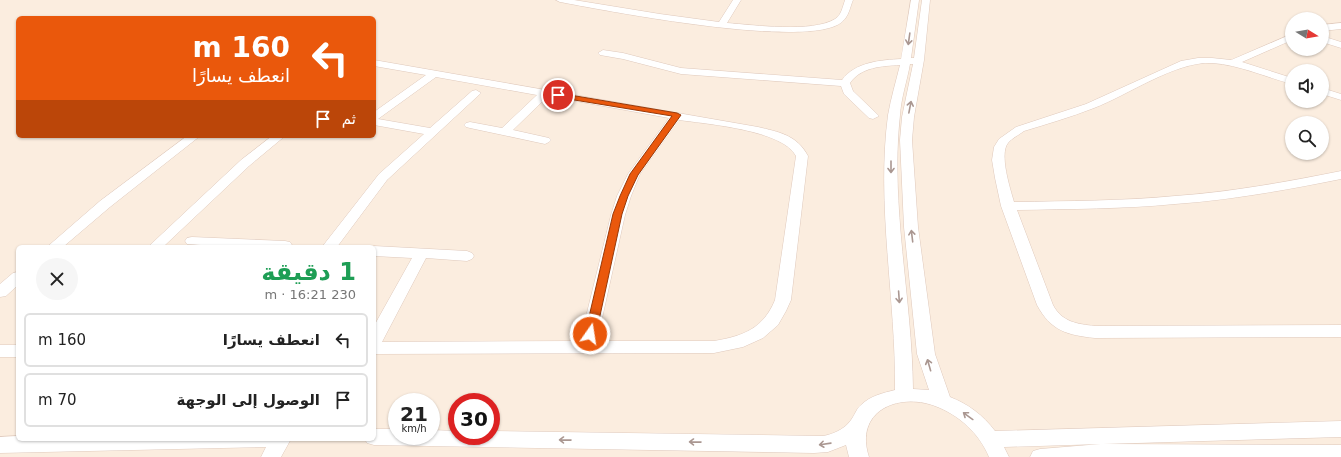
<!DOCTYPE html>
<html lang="ar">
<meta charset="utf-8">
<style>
:root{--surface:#fff;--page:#f6f6f6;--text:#222;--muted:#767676;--line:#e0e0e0}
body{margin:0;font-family:"DejaVu Sans","Noto Sans Arabic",sans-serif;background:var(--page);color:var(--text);direction:rtl;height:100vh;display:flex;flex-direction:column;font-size:15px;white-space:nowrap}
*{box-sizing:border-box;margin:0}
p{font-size:13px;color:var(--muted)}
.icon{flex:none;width:22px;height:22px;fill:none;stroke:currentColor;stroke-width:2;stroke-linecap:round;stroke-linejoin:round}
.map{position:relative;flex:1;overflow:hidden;direction:ltr}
.sheet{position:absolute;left:16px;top:245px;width:360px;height:196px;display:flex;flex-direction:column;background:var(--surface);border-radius:6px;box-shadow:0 1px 3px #0004;direction:rtl}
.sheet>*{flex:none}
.banner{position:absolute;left:16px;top:16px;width:360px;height:122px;border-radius:6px;box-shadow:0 1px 3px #0004;direction:rtl;background:#ea580c;color:#fff;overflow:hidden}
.needle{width:26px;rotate:101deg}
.controls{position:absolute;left:1285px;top:12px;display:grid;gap:8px}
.controls a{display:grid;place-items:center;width:44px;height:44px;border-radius:50%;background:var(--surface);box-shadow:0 1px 3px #0004;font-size:20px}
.speed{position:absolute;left:388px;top:393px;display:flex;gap:8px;font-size:20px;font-weight:700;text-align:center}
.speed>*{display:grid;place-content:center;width:52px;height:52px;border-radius:50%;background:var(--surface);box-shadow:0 1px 3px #0004;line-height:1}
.speed small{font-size:10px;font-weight:400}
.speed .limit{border:6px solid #d22;background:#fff;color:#111}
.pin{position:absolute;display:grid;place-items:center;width:34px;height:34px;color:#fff;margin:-17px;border:2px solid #fff;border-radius:50%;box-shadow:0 1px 4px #0007}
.me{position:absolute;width:44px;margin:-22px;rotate:13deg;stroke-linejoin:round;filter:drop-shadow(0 0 3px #0008)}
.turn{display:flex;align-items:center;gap:14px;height:84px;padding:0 20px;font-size:18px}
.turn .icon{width:52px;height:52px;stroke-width:2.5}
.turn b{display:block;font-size:28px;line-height:34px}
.then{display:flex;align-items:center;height:38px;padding:0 20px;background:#0003;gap:8px;font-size:15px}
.round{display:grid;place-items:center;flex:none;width:42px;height:42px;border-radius:21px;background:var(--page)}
.overview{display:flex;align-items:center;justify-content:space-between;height:68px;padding:0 20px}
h1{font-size:24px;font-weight:700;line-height:30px;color:#1e9e55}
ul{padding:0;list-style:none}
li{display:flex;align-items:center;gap:12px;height:54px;margin:0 8px 6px;padding:0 12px;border:2px solid var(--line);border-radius:6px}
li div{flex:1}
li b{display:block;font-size:15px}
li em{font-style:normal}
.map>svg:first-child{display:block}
</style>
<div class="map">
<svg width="1341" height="457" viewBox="0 0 1341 457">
<rect width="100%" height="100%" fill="#fbeddf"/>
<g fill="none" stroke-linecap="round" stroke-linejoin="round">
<defs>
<g id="street">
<path d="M556,0H574L660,14L719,22L733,0H741L727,23C754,25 812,33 835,19C841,16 843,6 845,0H853C850,7 849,16 842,22C809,50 608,11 560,2Z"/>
<path d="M911,0H919L911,58H914L922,0H930L924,60L914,117L912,140L918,227L935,354L950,397C968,404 983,415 995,431L1341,421V437L1103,444L1341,445V457H1030L1033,451L1040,449L1101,444L1004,447L1009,457H989C979,433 959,415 935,406C897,392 854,412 869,457H849L846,445L828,452L814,453L374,445L367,443L365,439H374V429H397V436H431V430L457,431V436H491V431L822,436C832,435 845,429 851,420C855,415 856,409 861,405C870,396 883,393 895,390C896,299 876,206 888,115C891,98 896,81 900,65C882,66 861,67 850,83L853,91L879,116L873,119L869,118L844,94L841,86L681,74L623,59L600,55L598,53L603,50L623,53L681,68L842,80C855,62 881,60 901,59ZM910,64H913L902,117L900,140L904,227L917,354L929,390L913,389C912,297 890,206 900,115C901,98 907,81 910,64Z"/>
<path d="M1341,23V29L1322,31V25Z"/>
<path d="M1292,34V40L1242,62L1292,78V84C1265,77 1240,65 1212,63C1176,61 1128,95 1094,108C1071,117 1047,124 1024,131C1019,135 1012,138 1008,143C999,154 1010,188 1014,202C1068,201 1122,201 1175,196C1231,192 1286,182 1341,171V179C1286,190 1231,200 1175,204C1123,209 1070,209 1017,210L1053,305C1062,322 1077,324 1095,326L1341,325V337L1095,338C1067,335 1051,331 1037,305L1001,206L995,178L992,160L994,147L999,139L1016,127L1086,104L1181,61L1198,58H1212L1231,60Z"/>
<path d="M1322,36L1341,42V48L1322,42Z"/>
<path d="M374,60L758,127C779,132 797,135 808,156L791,300L786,311L778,325L763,338L743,347L714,353L374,354V326L412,258L374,256V247H372L374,246L467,251L472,253L474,256L472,259L467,261L426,258L382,342L580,341L611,215L617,196L628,174L669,118L548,96L513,130L549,138L551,140L549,142L545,144L470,128L466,127L464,125L466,123L470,122L502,128L537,95L436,77L378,119L430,128L472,91L476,90L481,93L387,180L337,247H322L379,174L424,134L374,125V112L426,75L374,66ZM679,120C707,124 783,130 796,156L775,300C763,329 743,336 714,341H597L625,215L631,196L640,174Z"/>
<path d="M1322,88L1341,94V100L1322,94Z"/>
<path d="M187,136H200L110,207L63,247H47L100,201Z"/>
<path d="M272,136H285L249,166L163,247H148L241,160Z"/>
<path d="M192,237L285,241L290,242L292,245L291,247H229L187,244L185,241L187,238Z"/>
<path d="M18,272V285L6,296L0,297V284L13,273Z"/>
<rect x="0" y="345" width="18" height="12"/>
<path d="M18,436V439H291L281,457H261L266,447L0,453V437Z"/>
</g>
</defs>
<use href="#street" stroke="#dfc9bc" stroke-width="1"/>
<use href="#street" fill="#fff" fill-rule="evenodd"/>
</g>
<defs><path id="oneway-shaft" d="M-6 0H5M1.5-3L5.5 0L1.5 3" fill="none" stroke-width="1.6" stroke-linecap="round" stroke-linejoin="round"/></defs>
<g stroke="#aa9791">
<use href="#oneway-shaft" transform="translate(909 39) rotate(98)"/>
<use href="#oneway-shaft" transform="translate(910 107) rotate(-79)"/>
<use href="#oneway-shaft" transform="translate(891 167) rotate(90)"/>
<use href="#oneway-shaft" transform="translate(912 236) rotate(-97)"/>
<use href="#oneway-shaft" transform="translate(899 297) rotate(86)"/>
<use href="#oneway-shaft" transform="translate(929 365) rotate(-106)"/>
<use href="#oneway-shaft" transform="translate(968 416) rotate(-144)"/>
<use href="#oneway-shaft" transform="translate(565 440) rotate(-179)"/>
<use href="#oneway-shaft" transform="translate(695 442) rotate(-179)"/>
<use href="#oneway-shaft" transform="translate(825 444) rotate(172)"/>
</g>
<path fill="#ea580c" stroke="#983908" d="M558,93L677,113L681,115L638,175L628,196L622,214L596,334L594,337H587L585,334L613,214L620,196L630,174L672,116L556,97V94Z"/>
</svg>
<div class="controls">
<a><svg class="needle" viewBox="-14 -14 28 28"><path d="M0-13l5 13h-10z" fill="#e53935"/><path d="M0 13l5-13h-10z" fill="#767676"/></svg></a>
<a><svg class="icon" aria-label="sound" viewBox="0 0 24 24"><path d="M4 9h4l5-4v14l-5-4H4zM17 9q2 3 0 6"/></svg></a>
<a><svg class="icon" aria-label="search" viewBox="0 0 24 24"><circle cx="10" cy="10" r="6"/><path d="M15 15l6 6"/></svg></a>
</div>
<div class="speed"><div>21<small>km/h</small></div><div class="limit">30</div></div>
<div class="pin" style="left:558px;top:95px;background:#d93025"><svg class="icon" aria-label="arrive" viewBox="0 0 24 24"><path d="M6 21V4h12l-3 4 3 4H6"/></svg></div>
<svg class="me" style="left:590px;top:334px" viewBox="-20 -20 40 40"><circle r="17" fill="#ea580c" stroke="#fff" stroke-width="3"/><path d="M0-11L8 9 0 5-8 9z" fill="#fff"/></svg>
<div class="banner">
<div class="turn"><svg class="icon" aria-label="left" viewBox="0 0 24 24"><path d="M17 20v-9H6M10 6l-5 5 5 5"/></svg><div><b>160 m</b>انعطف يسارًا</div></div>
<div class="then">ثم<svg class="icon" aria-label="arrive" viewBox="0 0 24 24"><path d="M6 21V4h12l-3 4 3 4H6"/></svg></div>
</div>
<section class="sheet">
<div class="overview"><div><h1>1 دقيقة</h1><p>230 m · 16:21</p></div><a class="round"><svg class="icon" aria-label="close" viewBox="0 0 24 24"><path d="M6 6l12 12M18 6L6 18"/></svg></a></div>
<ul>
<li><svg class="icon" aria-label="left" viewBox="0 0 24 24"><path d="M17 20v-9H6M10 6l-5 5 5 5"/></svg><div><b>انعطف يسارًا</b></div><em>160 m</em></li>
<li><svg class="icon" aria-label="arrive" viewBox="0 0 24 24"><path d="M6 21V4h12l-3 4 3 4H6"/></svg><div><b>الوصول إلى الوجهة</b></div><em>70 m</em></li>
</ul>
</section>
</div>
